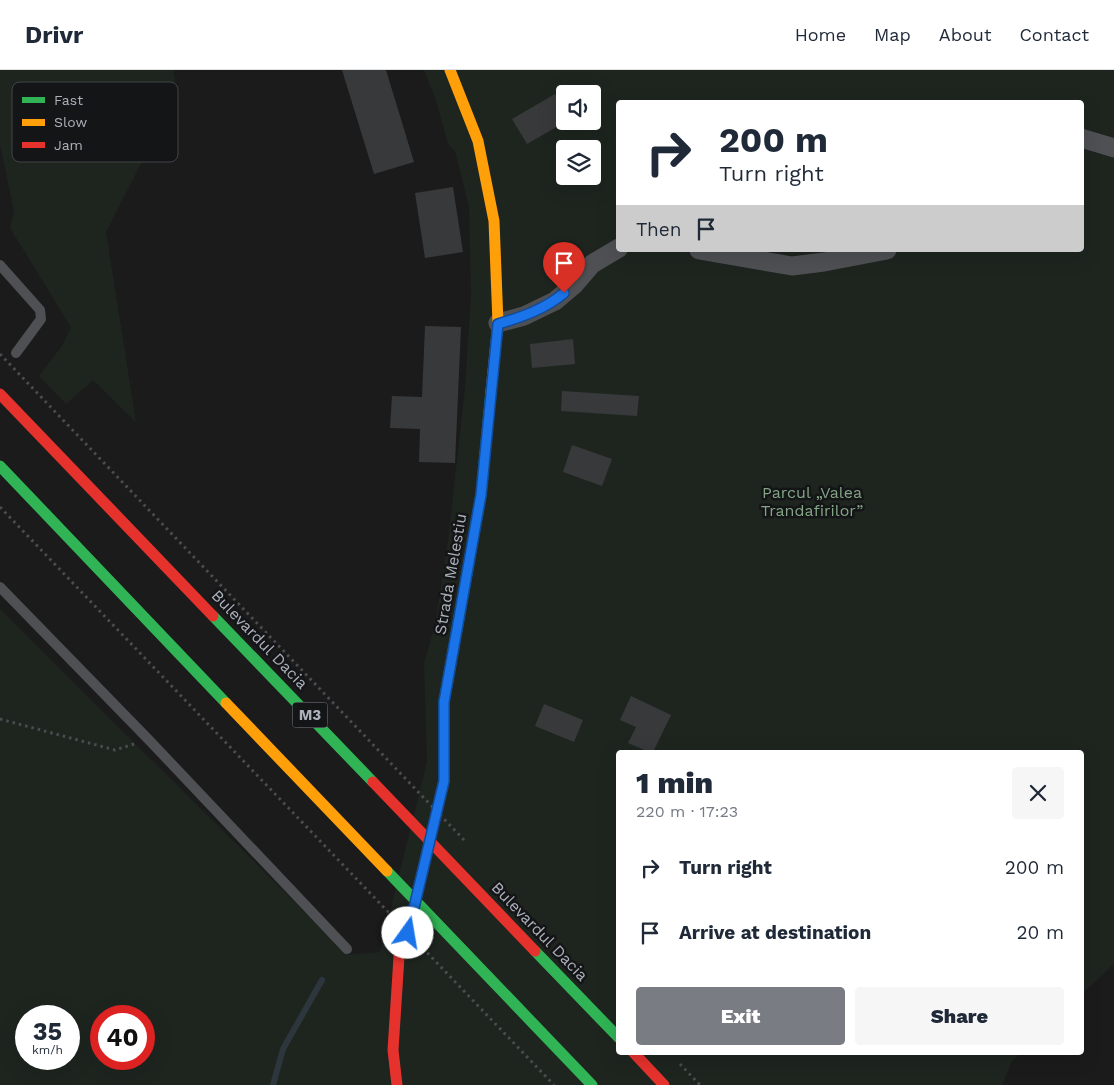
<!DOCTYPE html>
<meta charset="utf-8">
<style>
:root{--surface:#fff;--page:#f6f6f7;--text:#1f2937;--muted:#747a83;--line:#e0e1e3;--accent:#797c83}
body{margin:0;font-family:"Work Sans",sans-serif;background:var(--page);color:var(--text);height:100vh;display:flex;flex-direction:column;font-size:19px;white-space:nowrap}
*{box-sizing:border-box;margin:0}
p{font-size:16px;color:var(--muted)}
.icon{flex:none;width:28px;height:28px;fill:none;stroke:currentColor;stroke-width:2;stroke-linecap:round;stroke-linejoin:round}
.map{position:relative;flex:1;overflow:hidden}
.side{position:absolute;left:616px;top:680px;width:468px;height:305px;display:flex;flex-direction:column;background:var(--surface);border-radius:5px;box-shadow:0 5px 20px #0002}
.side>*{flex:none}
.guide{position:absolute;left:616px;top:30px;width:468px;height:152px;border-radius:5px;box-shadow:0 5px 20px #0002;background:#fff;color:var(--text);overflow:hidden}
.controls{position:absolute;left:556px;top:15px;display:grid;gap:10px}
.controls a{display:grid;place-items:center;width:45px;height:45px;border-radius:5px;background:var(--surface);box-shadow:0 5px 20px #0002;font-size:25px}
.speed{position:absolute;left:15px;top:935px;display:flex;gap:10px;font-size:25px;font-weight:700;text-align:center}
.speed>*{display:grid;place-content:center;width:65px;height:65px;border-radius:50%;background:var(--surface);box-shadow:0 5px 20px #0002;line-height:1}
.speed small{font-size:12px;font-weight:400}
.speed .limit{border:8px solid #d22;background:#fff;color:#111}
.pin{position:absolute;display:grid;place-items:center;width:42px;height:42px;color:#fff;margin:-51px -21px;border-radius:50% 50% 50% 0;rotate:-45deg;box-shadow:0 0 5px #0007}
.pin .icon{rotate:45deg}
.me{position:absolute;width:55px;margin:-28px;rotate:13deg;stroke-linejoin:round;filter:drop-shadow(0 0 4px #0008)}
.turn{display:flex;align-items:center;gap:18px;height:105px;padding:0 20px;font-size:22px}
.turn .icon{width:65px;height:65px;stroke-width:2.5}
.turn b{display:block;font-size:35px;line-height:42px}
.then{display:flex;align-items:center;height:48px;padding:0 20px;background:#0003;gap:10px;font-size:19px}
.round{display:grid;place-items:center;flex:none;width:52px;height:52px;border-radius:5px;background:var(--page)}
.overview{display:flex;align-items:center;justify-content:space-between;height:85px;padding:0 20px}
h1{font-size:30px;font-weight:800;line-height:38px}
.button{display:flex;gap:10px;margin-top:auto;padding:10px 20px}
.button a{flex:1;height:58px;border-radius:5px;background:var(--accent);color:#fff;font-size:20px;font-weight:800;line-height:58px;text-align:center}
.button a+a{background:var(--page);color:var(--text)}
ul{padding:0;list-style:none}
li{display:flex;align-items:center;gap:15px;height:65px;padding:0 20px}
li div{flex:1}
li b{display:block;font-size:19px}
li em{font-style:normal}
header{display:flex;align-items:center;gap:30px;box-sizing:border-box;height:70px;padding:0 25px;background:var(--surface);border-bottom:1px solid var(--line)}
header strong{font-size:24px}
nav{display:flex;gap:28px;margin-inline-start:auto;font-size:18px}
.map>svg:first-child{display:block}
</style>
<header>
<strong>Drivr</strong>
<nav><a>Home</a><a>Map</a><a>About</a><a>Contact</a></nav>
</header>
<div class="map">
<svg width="1114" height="1015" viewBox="0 0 1114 1015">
<rect width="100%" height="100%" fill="#1b1b1b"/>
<g fill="#1e251f" fill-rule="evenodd">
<path d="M0,0H173L177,23L106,162L136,352L93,310L66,334L39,306L62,276L71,257L10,158L14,141L0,74Z"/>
<path d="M424,0H1114V894L1081,925V682H619V982L1021,983L1012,991L1002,1015H0V539L348,885L380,882L427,692L424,593L435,555L448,472L465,318L471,225L469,136L455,81L448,74L436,30ZM565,24H592V51H565ZM619,32H1081V180H619ZM565,79H592V106H565ZM26,946H69V989H26ZM101,946H144V989H101Z"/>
</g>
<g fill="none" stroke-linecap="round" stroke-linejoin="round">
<path stroke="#2e363d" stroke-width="6" d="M273,1015L283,979L322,910"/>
</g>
<g fill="#38393b">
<path d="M342,0H386L414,92L374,104Z"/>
<path d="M555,24L565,41V52L527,74L512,49Z"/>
<path d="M453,117L463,182L425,188L415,123Z"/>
<path d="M425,256L461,257L455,393L419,392L420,359L390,358L392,326L422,327Z"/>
<path d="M573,269L575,294L532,298L530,274Z"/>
<path d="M562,321L639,326L637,346L561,341Z"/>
<path d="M572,375L612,389L602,416L563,402Z"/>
<path d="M631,626L671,645L653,682H649L628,673L636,657L620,650Z"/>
<path d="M544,634L583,650L574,672L535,656Z"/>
</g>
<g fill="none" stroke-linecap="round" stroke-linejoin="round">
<g stroke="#4b4c4f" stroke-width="3" stroke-dasharray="2.5 4" stroke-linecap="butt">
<path d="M0,649L115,680L134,674"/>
<path d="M680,994L700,1015"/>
</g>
<g stroke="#4f5054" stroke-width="10">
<path d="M0,195L40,240L41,249L16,283"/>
<path d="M0,517L149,670L347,879"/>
</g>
<g stroke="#4f5054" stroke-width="19">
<path d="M1081,68L1114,78"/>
<path d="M699,180L792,196L824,192L887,180"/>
<path d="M498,253L524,246L555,231L574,215L592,194L619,178"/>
</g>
<path stroke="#30b455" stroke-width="11" d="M444,699V632L481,425L491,322"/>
<path stroke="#ff9f0a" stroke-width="11" d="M450,0L478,71L494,151L498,253L491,322"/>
<g stroke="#e5322d" stroke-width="11">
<path d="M633,982L664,1015"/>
<path d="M397,1015L393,980L399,887L408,863L444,711V699"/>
</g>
<g stroke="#4b4c4f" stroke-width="3" stroke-dasharray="2.5 4" stroke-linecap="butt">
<path d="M0,284L466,772"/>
<path d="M0,437L554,1015"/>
</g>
<g stroke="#30b455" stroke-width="11">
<path d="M0,396L226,633"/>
<path d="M213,546L373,712"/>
<path d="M387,801L592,1015"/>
<path d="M535,881L619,968"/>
</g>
<path stroke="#ff9f0a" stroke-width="11" d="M226,633L387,801"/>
<g stroke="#e5322d" stroke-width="11">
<path d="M0,324L213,546"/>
<path d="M373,712L535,881"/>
</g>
</g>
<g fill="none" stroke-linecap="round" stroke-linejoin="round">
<defs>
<path id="route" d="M408,863L444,711V632L481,425L498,254C522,247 545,239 564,223"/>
</defs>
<use href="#route" stroke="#114b97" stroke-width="12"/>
<use href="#route" stroke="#1a73e8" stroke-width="9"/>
</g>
<g text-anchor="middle" stroke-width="5" stroke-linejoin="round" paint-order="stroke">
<rect fill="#141517" stroke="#7e828a" stroke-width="1" x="292.5" y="632.5" width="35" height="25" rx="4"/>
<g font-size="15" font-weight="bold" fill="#acb1bb">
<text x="310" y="650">M3</text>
</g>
<g font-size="16" fill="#84a586" stroke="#141517">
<text x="812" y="428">Parcul „Valea<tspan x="812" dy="18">Trandafirilor”</tspan></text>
</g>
<g font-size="16" fill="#acb1bb" stroke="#141517">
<text transform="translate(450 504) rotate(-80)" y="6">Strada Melestiu</text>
<text transform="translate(260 569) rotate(46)" y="6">Bulevardul Dacia</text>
<text transform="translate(540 861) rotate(46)" y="6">Bulevardul Dacia</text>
</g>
</g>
<rect x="12" y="12" width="166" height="80" rx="8" fill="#141517" stroke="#424448" stroke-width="1"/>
<rect x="22" y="27" width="23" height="6" fill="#30b455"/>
<rect x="22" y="49" width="23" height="7" fill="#ff9f0a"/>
<rect x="22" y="72" width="23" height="6" fill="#e5322d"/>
<g font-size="14" fill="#acb1bb">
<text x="54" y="35">Fast</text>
<text x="54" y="57">Slow</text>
<text x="54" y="80">Jam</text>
</g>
</svg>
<div class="controls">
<a><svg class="icon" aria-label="sound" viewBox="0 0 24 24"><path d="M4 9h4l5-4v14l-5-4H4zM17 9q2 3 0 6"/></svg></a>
<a><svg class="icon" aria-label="layers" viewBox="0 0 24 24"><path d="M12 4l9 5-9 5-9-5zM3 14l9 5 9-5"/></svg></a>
</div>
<div class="speed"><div>35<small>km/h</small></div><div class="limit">40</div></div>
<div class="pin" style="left:564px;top:223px;background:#d93025"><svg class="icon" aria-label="arrive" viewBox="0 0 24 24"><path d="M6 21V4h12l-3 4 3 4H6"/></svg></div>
<svg class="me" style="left:408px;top:863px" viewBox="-20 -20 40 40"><circle r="19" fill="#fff"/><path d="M0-13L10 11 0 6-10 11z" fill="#1a73e8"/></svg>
<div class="guide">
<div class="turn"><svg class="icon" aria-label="right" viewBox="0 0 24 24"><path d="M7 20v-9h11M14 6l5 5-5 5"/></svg><div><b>200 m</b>Turn right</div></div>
<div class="then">Then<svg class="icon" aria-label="arrive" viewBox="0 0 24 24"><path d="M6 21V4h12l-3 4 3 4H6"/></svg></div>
</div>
<section class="side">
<div class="overview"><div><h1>1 min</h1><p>220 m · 17:23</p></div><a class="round"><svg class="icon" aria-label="close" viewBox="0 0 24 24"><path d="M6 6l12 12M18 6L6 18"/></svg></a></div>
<ul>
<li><svg class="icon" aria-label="right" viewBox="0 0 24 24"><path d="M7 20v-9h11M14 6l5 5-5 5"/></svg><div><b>Turn right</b></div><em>200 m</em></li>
<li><svg class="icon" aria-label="arrive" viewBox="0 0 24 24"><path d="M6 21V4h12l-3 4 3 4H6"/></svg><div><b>Arrive at destination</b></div><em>20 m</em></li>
</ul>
<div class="button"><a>Exit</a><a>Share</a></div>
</section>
</div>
